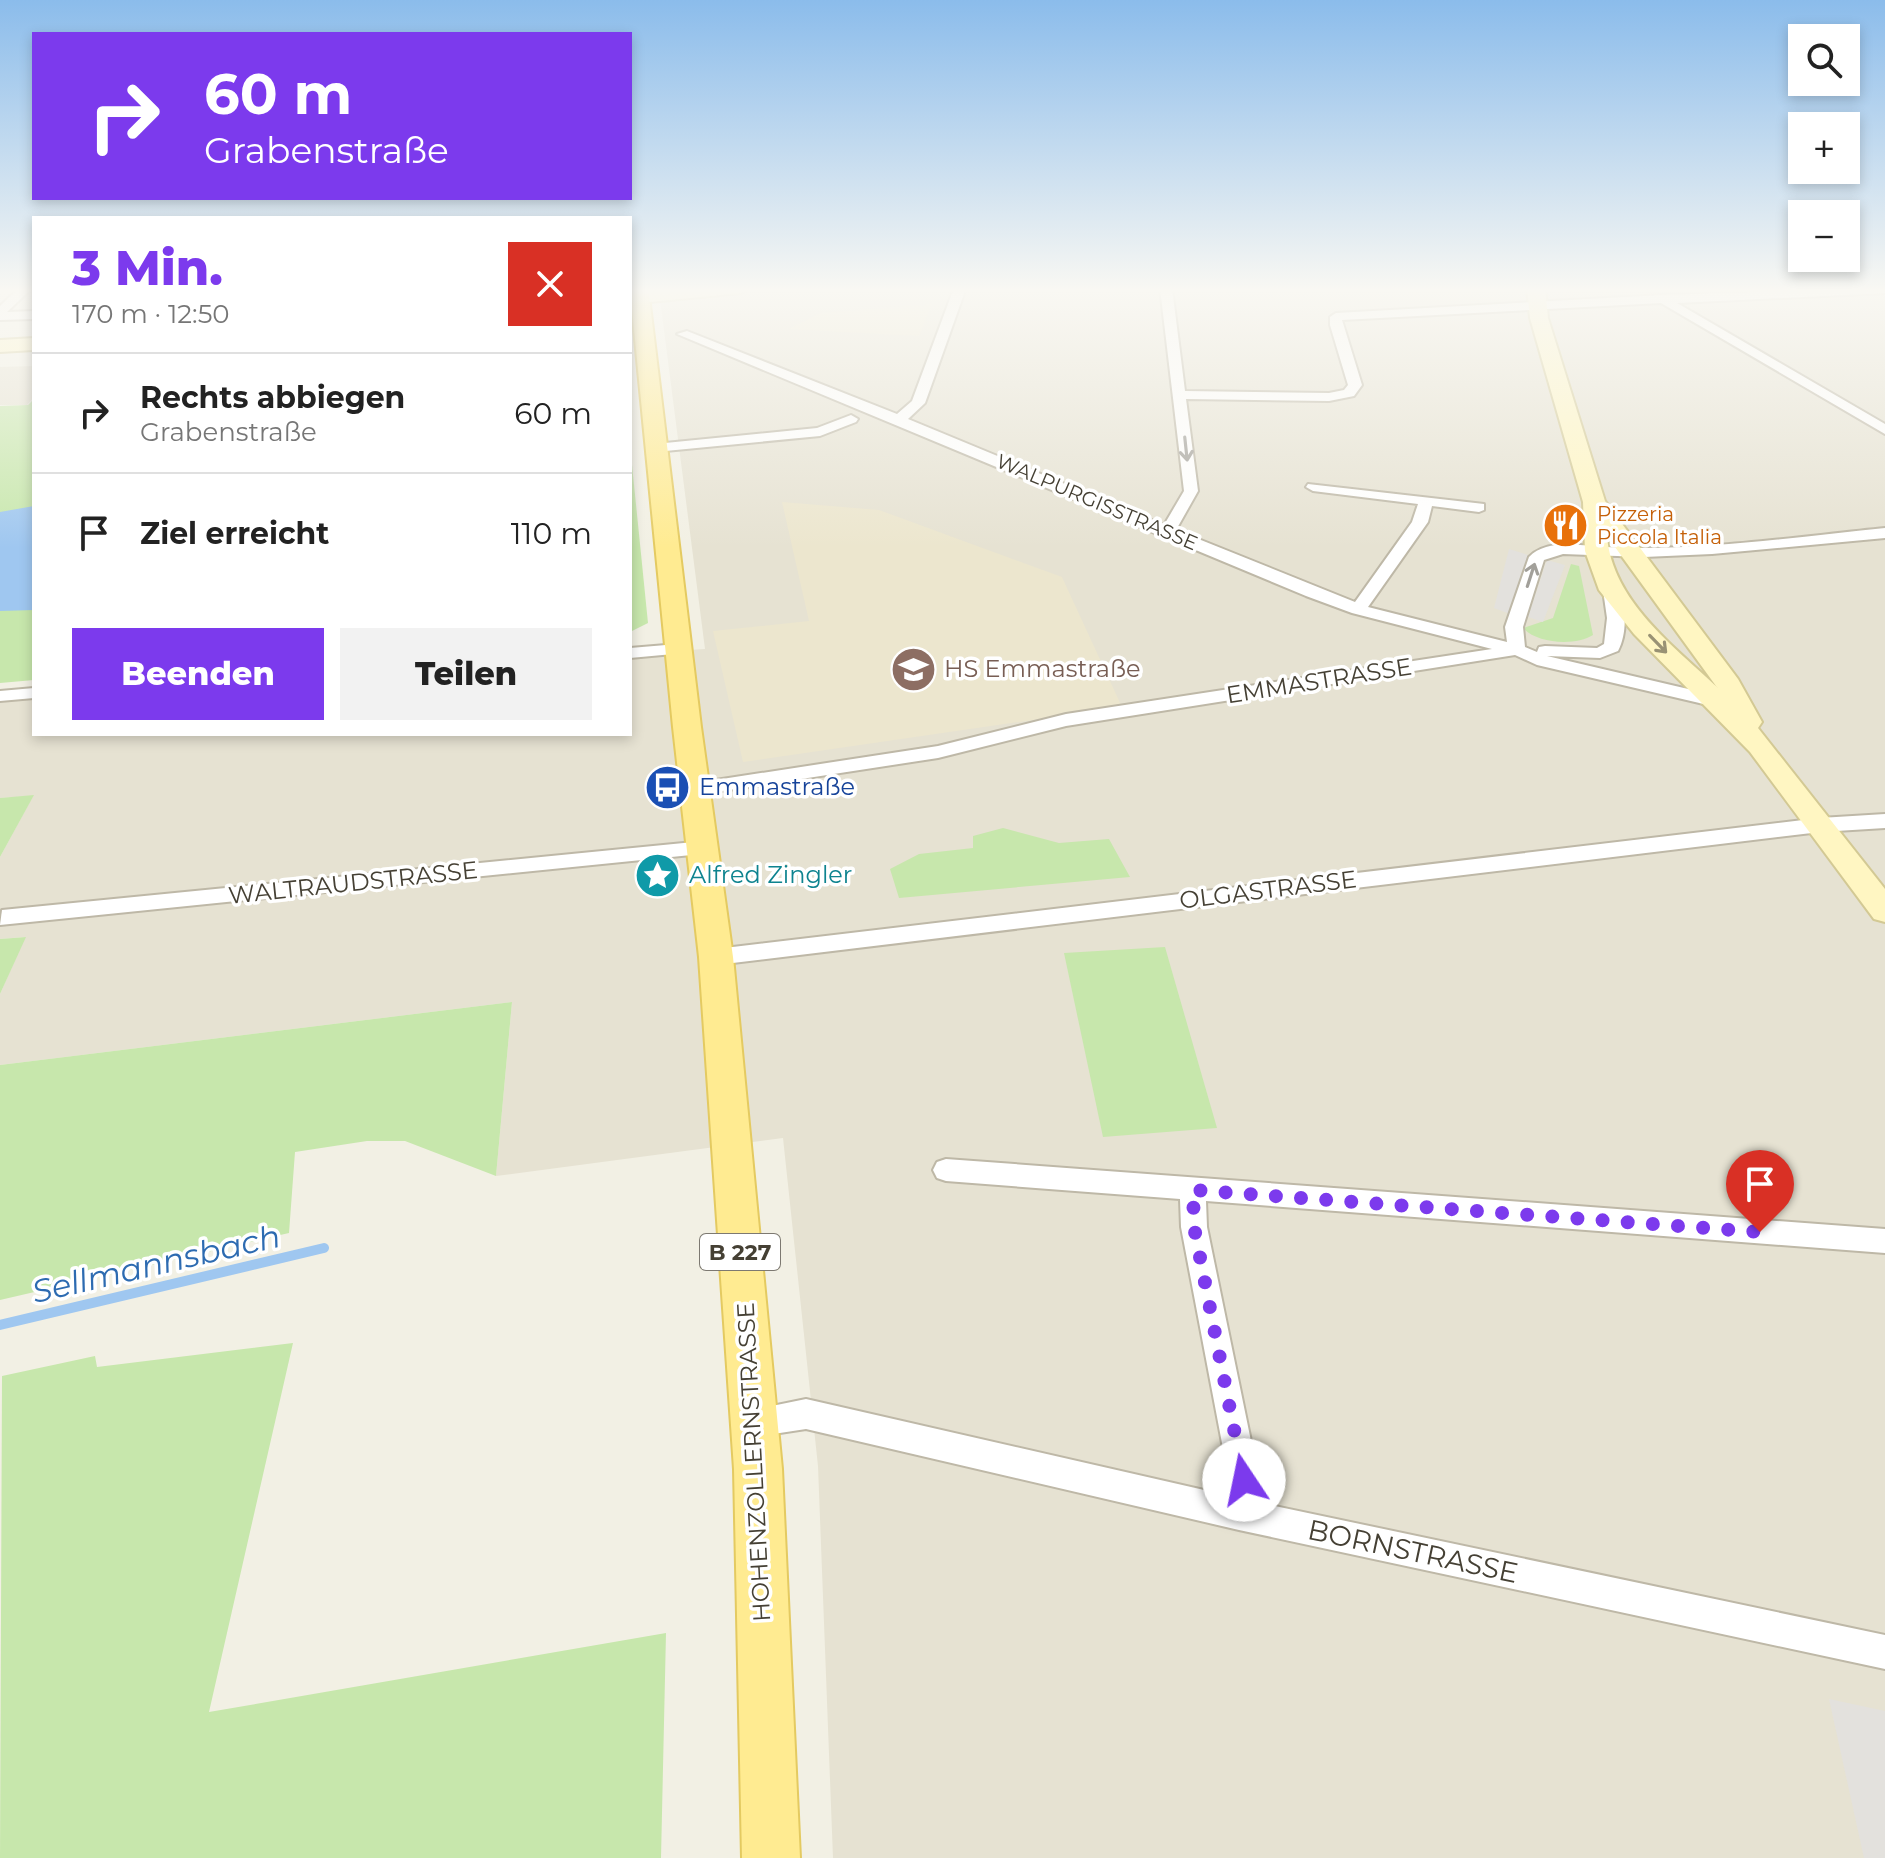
<!DOCTYPE html>
<html lang="de">
<meta charset="utf-8">
<style>
:root{--surface:#fff;--page:#f2f2f2;--text:#222;--muted:#767676;--line:#e0e0e0;--accent:#7c3aed}
body{margin:0;font-family:Montserrat,sans-serif;background:var(--page);color:var(--text);height:100vh;display:flex;flex-direction:column;font-size:30px;white-space:nowrap}
*{box-sizing:border-box;margin:0}
p{font-size:26px;color:var(--muted)}
.icon{flex:none;width:44px;height:44px;fill:none;stroke:currentColor;stroke-width:2;stroke-linecap:round;stroke-linejoin:round}
.map{position:relative;flex:1;overflow:hidden}
.drawer{position:absolute;left:32px;top:216px;width:600px;height:520px;display:flex;flex-direction:column;background:var(--surface);border-radius:0px;box-shadow:0 4px 12px #0003}
.drawer>*{flex:none}
.guide{position:absolute;left:32px;top:32px;width:600px;height:168px;border-radius:0px;box-shadow:0 4px 12px #0003;background:#7c3aed;color:#fff;overflow:hidden}
.buttons{position:absolute;left:1788px;top:24px;display:grid;gap:16px}
.buttons a{display:grid;place-items:center;width:72px;height:72px;border-radius:0px;background:var(--surface);box-shadow:0 4px 12px #0003;font-size:40px}
.pin{position:absolute;display:grid;place-items:center;width:68px;height:68px;color:#fff;margin:-82px -34px;border-radius:50% 50% 50% 0;rotate:-45deg;box-shadow:0 0 8px #0007}
.pin .icon{rotate:45deg}
.me{position:absolute;width:88px;margin:-44px;rotate:349deg;stroke-linejoin:round;filter:drop-shadow(0 0 6px #0008)}
.turn{display:flex;align-items:center;gap:28px;height:168px;padding:0 40px;font-size:36px}
.turn .icon{width:104px;height:104px;stroke-width:2.5}
.turn b{display:block;font-size:56px;line-height:68px}
.round{display:grid;place-items:center;flex:none;width:84px;height:84px;border-radius:0px;background:var(--page)}
.head{display:flex;align-items:center;justify-content:space-between;height:136px;padding:0 40px}
h1{font-size:48px;font-weight:800;line-height:60px;color:var(--accent)}
.primary-button{display:flex;gap:16px;margin-top:auto;padding:16px 40px}
.primary-button a{flex:1;height:92px;border-radius:0px;background:var(--accent);color:#fff;font-size:32px;font-weight:800;line-height:92px;text-align:center}
.primary-button a+a{background:var(--page);color:var(--text)}
ul{padding:0;list-style:none}
li{display:flex;align-items:center;gap:24px;height:120px;padding:0 40px;border-top:2px solid var(--line)}
li div{flex:1}
li b{display:block;font-size:30px}
li em{font-style:normal}
.map>svg:first-child{display:block}
</style>
<div class="map">
<svg width="1885" height="1858" viewBox="0 0 1885 1858">
<rect width="100%" height="100%" fill="#f2f0e4"/>
<g fill="#e6e2d2">
<path d="M794,288H1885V1858H833L818,1466L783,1138L496,1176L512,1002L0,1065V994L25,937L0,939V857L33,796L0,798V701L34,698V734H630V654L705,649L660,299Z"/>
<path d="M34,366V397L27,405H0V367Z"/>
</g>
<g fill="#ece6ce">
<path d="M932,304L919,336L789,329L821,313Z"/>
<path d="M782,502L879,510L1062,577L1122,707L743,762L713,631L809,621Z"/>
</g>
<g fill="#c7e7ac">
<path d="M34,399V680L0,683V406L28,405Z"/>
<path d="M630,445L648,623L630,632Z"/>
<path d="M1571,564L1579,566L1593,635C1576,646 1537,644 1523,628L1553,618Z"/>
<path d="M34,795L0,857V798Z"/>
<path d="M1003,828L1059,843L1109,839L1130,877L899,898L890,869L919,854L973,848V836Z"/>
<path d="M26,937L0,994V939Z"/>
<path d="M1165,947L1217,1128L1103,1137L1064,953Z"/>
<path d="M512,1002L496,1176L405,1141H367L295,1152L289,1233L0,1300V1065Z"/>
<path d="M293,1343L209,1712L666,1633L661,1858H0L2,1376L95,1356L97,1367Z"/>
</g>
<g fill="#e3e1dd">
<path d="M1509,549L1528,555L1510,614L1494,608Z"/>
<path d="M1547,560L1565,565L1543,622L1528,617Z"/>
<path d="M1829,1699L1885,1711V1858H1864Z"/>
</g>
<path fill="#9fc7f0" d="M34,506V610L0,611V512Z"/>
<g fill="none" stroke-linecap="round" stroke-linejoin="round">
<path stroke="#9fc7f0" stroke-width="10" d="M0,1325L324,1248"/>
<defs>
<g id="minor">
<path d="M19,288H32L7,312L34,311V319L0,320V306Z"/>
<path d="M954,288H966L925,403L908,419L1164,525L1184,491L1160,288H1172L1185,391L1329,393L1344,390L1348,385L1330,325V317L1336,313L1662,295L1885,288V293L1677,303L1885,424V434L1661,303L1342,320L1362,385L1354,396L1329,401L1186,399L1198,491L1176,530L1355,602L1412,522L1418,504L1313,491L1306,487L1308,484L1484,504V510L1479,512L1432,506L1428,522L1368,607L1507,642L1505,627L1529,557C1547,538 1581,546 1605,547C1698,552 1793,537 1885,528V538L1712,554L1644,557L1563,554L1544,560L1523,627L1525,647L1537,652L1539,647L1545,646L1597,648L1604,644L1607,618L1603,590L1605,586H1617C1626,605 1628,632 1618,651L1600,658L1547,656L1731,699L1734,703L1731,707L1725,709L1537,665L1515,655L1066,726L938,758L696,795L689,794L686,789L696,783L938,746L1066,714L1492,649L1352,613L1306,596L677,334L687,331L897,414L912,401Z"/>
<path d="M851,415L858,419L856,422L820,436L655,452L648,448L655,444L817,428Z"/>
<path d="M678,644L684,645L687,649L684,653L630,658V648Z"/>
<path d="M34,688V698L0,701V691Z"/>
<path d="M1885,814V828L1820,832L716,965L708,963L705,957L708,951L716,949L1820,818Z"/>
<path d="M704,841L711,843L714,848L711,853L0,925L2,910Z"/>
<path d="M946,1159L1885,1229V1253L1206,1201L1207,1227L1259,1480L1256,1502L1885,1635V1669L1239,1530L806,1429L754,1437L743,1432L739,1422L743,1412L806,1399L1226,1495L1229,1480L1181,1227L1180,1199L946,1181L937,1178L933,1170L937,1162Z"/>
</g>
<g id="secondary">
<path d="M689,288H750L741,293L630,304V294Z"/>
<path d="M1527,288H1545L1548,318L1605,501L1738,679L1762,722L1758,728L1885,889V922L1874,919L1750,752L1634,634L1599,590L1585,551L1583,502L1530,318ZM1607,536L1716,686L1718,688C1674,646 1612,601 1607,536Z"/>
<path d="M34,338V350L0,352V340Z"/>
</g>
<path id="primary" d="M630,288H648L701,727L733,957L782,1469L800,1858H742L734,1469L699,957L673,727Z"/>
</defs>
<use href="#minor" stroke="#beb8a7" stroke-width="4"/>
<use href="#secondary" stroke="#d3c994" stroke-width="4"/>
<use href="#primary" stroke="#e4ca61" stroke-width="4"/>
<use href="#minor" fill="#fff" fill-rule="evenodd"/>
<use href="#secondary" fill="#fff6c2" fill-rule="evenodd"/>
<use href="#primary" fill="#ffeb91" fill-rule="evenodd"/>
</g>
<defs><path id="oneway-shaft" d="M-6 0H5M1.5-3L5.5 0L1.5 3" fill="none" stroke-width="1.6" stroke-linecap="round" stroke-linejoin="round" transform="scale(2)"/></defs>
<g stroke="#a2a09a">
<use href="#oneway-shaft" transform="translate(1186 449) rotate(84)"/>
<use href="#oneway-shaft" transform="translate(1531 575) rotate(-72)"/>
</g>
<use stroke="#999274" href="#oneway-shaft" transform="translate(1658 644) rotate(46)"/>
<linearGradient id="sky" x2="0" y2="1"><stop stop-color="#8bbceb"/><stop offset="0.53" stop-color="#f9f8f3"/><stop offset="1" stop-color="#f9f8f3" stop-opacity="0"/></linearGradient>
<rect width="1885" height="548" fill="url(#sky)"/>
<g fill="none" stroke-linecap="round" stroke-linejoin="round">
<path stroke="#7c3aed" stroke-width="14" stroke-dasharray="0 25.2" d="M1244,1480L1194,1227L1193,1190L1760,1232"/>
</g>
<defs>
<symbol id="restaurant-disc" viewBox="-11 -11 22 22"><circle r="9.5" fill="#e8710a" stroke="#fff"/><path d="M-5-6h1v4h1v-4h1v4h1v-4h1v5L-1.5 .5V6h-2V.5L-5-1ZM5-6V6H3V1.5H1.5Q1.5-4 5-6Z" fill="#fff"/></symbol>
<symbol id="school-disc" viewBox="-11 -11 22 22"><circle r="9.5" fill="#8d6e63" stroke="#fff"/><path d="M0-5L7-2L0 1L-7-2ZM-4 1L0 2.5L4 1V4Q0 6-4 4Z" fill="#fff"/></symbol>
<symbol id="bus-disc" viewBox="-11 -11 22 22"><circle r="9.5" fill="#1a4fb4" stroke="#fff"/><path d="M-5-6H5V4H4V6H2V4H-2V6H-4V4H-5ZM-3.5-4V0h7V-4ZM-3.5 1.2v1.5H-2V1.2ZM2 1.2v1.5H3.5V1.2Z" fill="#fff"/></symbol>
<symbol id="sight-disc" viewBox="-11 -11 22 22"><circle r="9.5" fill="#0f9aa8" stroke="#fff"/><path d="M0-6L1.8-2.2L6-1.7L2.9 1.2L3.7 5.4L0 3.3L-3.7 5.4L-2.9 1.2L-6-1.7L-1.8-2.2Z" fill="#fff"/></symbol>
</defs>
<g fill-rule="evenodd">
<use href="#restaurant-disc" x="1540" y="500" width="51" height="51"/>
<use href="#school-disc" x="888" y="644" width="51" height="51"/>
<use href="#bus-disc" x="642" y="762" width="51" height="51"/>
<use href="#sight-disc" x="632" y="850" width="51" height="51"/>
</g>
<g text-anchor="middle" stroke-width="7" stroke-linejoin="round" paint-order="stroke">
<g font-size="20" fill="#454034" stroke="#fff">
<text transform="translate(1097 502) rotate(23)" y="7">WALPURGISSTRASSE</text>
</g>
<g font-size="20" fill="#c56008" stroke="#fff" text-anchor="start">
<text x="1597" y="521">Pizzeria<tspan x="1597" dy="23">Piccola Italia</tspan></text>
</g>
<rect fill="#fff" stroke="#7d7971" stroke-width="2" x="700" y="1234" width="80" height="36" rx="6"/>
<g font-size="22" font-weight="bold" fill="#454034">
<text x="740" y="1260">B 227</text>
</g>
<g font-size="24" fill="#785e54" stroke="#fff" text-anchor="start">
<text x="944" y="677">HS Emmastraße</text>
</g>
<g font-size="24" fill="#454034" stroke="#fff">
<text transform="translate(1319 681) rotate(-9)" y="8">EMMASTRASSE</text>
<text transform="translate(353 883) rotate(-6)" y="8">WALTRAUDSTRASSE</text>
<text transform="translate(1268 890) rotate(-7)" y="8">OLGASTRASSE</text>
<text transform="translate(754 1462) rotate(-93)" y="8">HOHENZOLLERNSTRASSE</text>
</g>
<g font-size="24" fill="#164399" stroke="#fff" text-anchor="start">
<text x="699" y="795">Emmastraße</text>
</g>
<g font-size="24" fill="#0d838f" stroke="#fff" text-anchor="start">
<text x="689" y="883">Alfred Zingler</text>
</g>
<g font-size="28" fill="#454034" stroke="#fff">
<text transform="translate(1413 1551) rotate(12)" y="10">BORNSTRASSE</text>
</g>
<g font-size="32" font-style="italic" fill="#2d6bb1" stroke="#fff">
<text transform="translate(156 1264) rotate(-13)" y="11">Sellmannsbach</text>
</g>
</g>
</svg>
<div class="buttons">
<a><svg class="icon" aria-label="search" viewBox="0 0 24 24"><circle cx="10" cy="10" r="6"/><path d="M15 15l6 6"/></svg></a>
<a>+</a>
<a>−</a>
</div>
<div class="pin" style="left:1760px;top:1232px;background:#d93025"><svg class="icon" aria-label="arrive" viewBox="0 0 24 24"><path d="M6 21V4h12l-3 4 3 4H6"/></svg></div>
<svg class="me" style="left:1244px;top:1480px" viewBox="-20 -20 40 40"><circle r="19" fill="#fff"/><path d="M0-13L10 11 0 6-10 11z" fill="#7c3aed"/></svg>
<div class="guide">
<div class="turn"><svg class="icon" aria-label="right" viewBox="0 0 24 24"><path d="M7 20v-9h11M14 6l5 5-5 5"/></svg><div><b>60 m</b>Grabenstraße</div></div>
</div>
<section class="drawer">
<div class="head"><div><h1>3 Min.</h1><p>170 m · 12:50</p></div><a class="round" style="background:#d93025;color:#fff"><svg class="icon" aria-label="close" viewBox="0 0 24 24"><path d="M6 6l12 12M18 6L6 18"/></svg></a></div>
<ul>
<li><svg class="icon" aria-label="right" viewBox="0 0 24 24"><path d="M7 20v-9h11M14 6l5 5-5 5"/></svg><div><b>Rechts abbiegen</b><p>Grabenstraße</p></div><em>60 m</em></li>
<li><svg class="icon" aria-label="arrive" viewBox="0 0 24 24"><path d="M6 21V4h12l-3 4 3 4H6"/></svg><div><b>Ziel erreicht</b></div><em>110 m</em></li>
</ul>
<div class="primary-button"><a>Beenden</a><a>Teilen</a></div>
</section>
</div>
